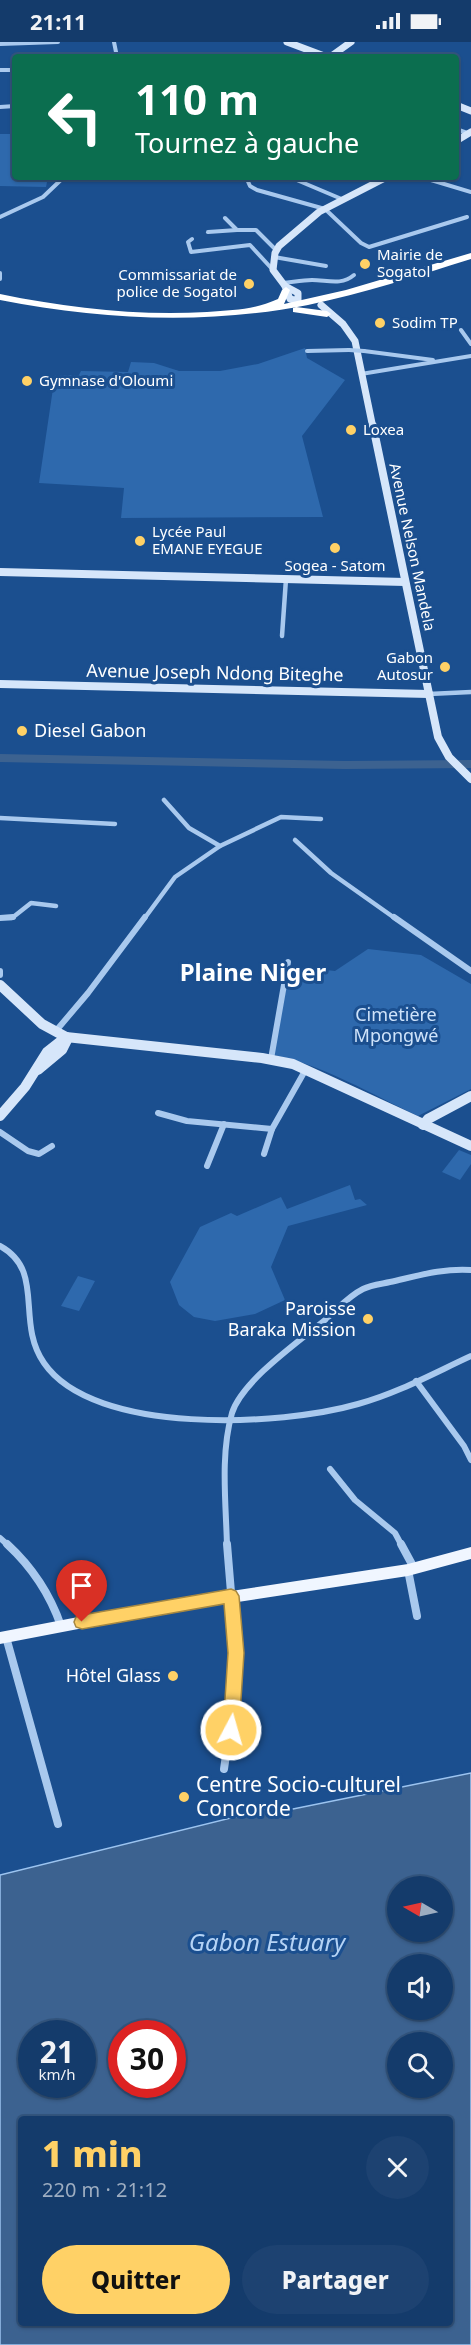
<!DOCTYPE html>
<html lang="fr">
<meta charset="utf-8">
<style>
:root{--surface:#143b6b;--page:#1d4271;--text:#f1f3f6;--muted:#9dadc1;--line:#33557e;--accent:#ffd166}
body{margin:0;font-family:"Noto Sans",sans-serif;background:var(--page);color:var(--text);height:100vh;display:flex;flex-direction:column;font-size:22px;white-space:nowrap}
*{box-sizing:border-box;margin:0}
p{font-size:20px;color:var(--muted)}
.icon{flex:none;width:33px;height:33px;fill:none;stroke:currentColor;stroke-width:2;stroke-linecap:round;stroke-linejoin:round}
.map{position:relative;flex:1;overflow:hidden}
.drawer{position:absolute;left:18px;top:2074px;width:435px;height:210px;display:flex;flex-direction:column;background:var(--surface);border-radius:6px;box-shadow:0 2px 4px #0004,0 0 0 2px var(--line)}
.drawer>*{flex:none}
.hud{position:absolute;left:12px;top:12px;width:447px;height:126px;border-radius:6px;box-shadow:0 2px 4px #0004,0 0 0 2px var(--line);background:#0b6e4f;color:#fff;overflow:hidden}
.needle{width:39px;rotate:279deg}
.controls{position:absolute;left:387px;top:1834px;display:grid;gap:12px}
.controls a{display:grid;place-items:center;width:66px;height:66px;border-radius:50%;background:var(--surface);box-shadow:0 2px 4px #0004,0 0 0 2px var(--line);font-size:30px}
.speed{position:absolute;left:18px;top:1978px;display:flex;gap:12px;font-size:30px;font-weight:700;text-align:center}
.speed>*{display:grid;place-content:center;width:78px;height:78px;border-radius:50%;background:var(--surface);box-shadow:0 2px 4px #0004,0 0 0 2px var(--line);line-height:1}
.speed small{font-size:15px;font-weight:400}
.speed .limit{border:9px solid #d22;background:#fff;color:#111}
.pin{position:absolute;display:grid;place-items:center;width:51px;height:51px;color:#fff;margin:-62px -26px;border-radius:50% 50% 50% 0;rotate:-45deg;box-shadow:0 0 6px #0007}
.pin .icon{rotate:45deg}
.me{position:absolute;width:66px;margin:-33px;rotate:6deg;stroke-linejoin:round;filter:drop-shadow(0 0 4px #0008)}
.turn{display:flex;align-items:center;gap:21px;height:126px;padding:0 24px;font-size:27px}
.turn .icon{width:78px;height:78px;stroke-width:2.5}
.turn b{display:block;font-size:42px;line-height:51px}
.round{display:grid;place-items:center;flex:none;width:63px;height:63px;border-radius:32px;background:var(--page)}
.summary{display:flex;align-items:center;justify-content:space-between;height:102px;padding:0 24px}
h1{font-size:36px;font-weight:800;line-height:45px;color:var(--accent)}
.action{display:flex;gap:12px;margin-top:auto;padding:12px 24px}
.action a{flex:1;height:69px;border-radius:36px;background:var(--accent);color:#111;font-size:24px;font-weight:800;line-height:69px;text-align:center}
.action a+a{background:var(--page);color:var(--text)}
.status{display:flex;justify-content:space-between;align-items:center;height:42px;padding:0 30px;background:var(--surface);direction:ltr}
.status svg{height:16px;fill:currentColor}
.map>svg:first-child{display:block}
</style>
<div class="status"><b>21:11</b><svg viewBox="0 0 49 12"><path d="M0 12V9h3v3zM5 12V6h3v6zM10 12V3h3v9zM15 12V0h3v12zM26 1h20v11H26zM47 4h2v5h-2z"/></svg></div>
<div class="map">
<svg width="471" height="2303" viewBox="0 0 471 2303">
<rect width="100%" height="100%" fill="#1b4f8f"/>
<g fill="#2e69ad">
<path d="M0,92H15V135H48L46,145L0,144Z"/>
<path d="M305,306L307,316L345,338L302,394L323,475L121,476L124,446L39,441L55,333H79L81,329L128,330L131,320L154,321L179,329H220L258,322Z"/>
<path d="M368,907L421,913L471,942V1047L418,1074C371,1052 325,1024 274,1013L290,924L335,929Z"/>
<path d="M459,1108L471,1113V1122L460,1138L442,1130Z"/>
<path d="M350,1143L355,1158L360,1157L367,1163L288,1184L271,1225L285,1258L255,1272L215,1279L194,1275L179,1263L170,1240L200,1185L231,1171L237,1174L281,1155L287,1167Z"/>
<path d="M78,1234L95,1239L79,1269L61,1264Z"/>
</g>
<path fill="#3c6290" stroke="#9cc4f0" stroke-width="1.5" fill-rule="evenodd" d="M471,1731V2303H0V1833L275,1765L293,1767ZM398,1845H442V1890H398ZM398,1923H442V1968H398ZM32,1992H82V2043H32ZM122,1992H172V2043H122ZM398,2001H442V2046H398ZM21,2078H450V2282H21Z"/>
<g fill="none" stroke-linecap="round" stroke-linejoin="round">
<path fill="#3c6290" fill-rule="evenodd" d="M0,712L345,719L471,718V726L345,727L0,720Z"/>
<g stroke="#a9c9ee" stroke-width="4">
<path d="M114,0L117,15"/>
<path d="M0,2L58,0"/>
<path d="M169,15L248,12L263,15"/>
<path d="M0,28H15"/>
<path d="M0,65L15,64"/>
<path d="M456,87L470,92"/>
<path d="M246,135L250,144L257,148L325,167L361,201L369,205L467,175"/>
<path d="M421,135L471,150"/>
<path d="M292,136L344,158"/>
<path d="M0,175L43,155L64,135"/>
<path d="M225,176L237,188H256L276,208"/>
<path d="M208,190L237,188"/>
<path d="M192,197L188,200L191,210L250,203L273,228"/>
<path d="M274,215L326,224"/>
<path d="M0,231V237"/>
<path d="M283,241C293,240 303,238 312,238C327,238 341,244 354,233"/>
<path d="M461,288L471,302"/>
<path d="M307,309L349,308"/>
<path d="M364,309L433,318"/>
<path d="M361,332L471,314"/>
</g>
<g stroke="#a9c9ee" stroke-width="4.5">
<path d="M282,594L286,537"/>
<path d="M429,652L471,650"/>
<path d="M164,758L189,786L220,804L281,775L321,777"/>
<path d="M0,776L115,782"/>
<path d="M295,798L331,831L396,877"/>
<path d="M0,876H12L31,861L56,864"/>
<path d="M144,877L175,835L220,804"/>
</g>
<g stroke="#a9c9ee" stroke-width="6">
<path d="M394,875L471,929"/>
<path d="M0,876L13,875"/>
<path d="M0,929V933"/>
<path d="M55,990L88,951L145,875"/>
<path d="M271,1017L288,920"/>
<path d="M158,1071L187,1079L272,1087"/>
<path d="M0,1090L28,1109L39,1112L52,1104"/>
<path d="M264,1112L272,1087L306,1027"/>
<path d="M207,1124L224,1082"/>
<path d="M0,1204C46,1229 15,1279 44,1321C94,1394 282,1384 358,1362C398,1351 434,1331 471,1314"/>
<path d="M416,1339L464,1404L471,1418"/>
<path d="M330,1427L355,1458L395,1491L402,1504"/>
<path d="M0,1496L9,1504"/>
<path d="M227,1504C226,1461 220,1413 232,1371C242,1339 298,1300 325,1278C338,1267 347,1255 363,1247C371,1243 381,1242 390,1240C417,1234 443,1226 471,1228"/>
</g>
<g stroke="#a9c9ee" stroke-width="8">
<path d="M7,1502C32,1525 50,1552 61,1584"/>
<path d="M401,1502L414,1526"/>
<path d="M408,1528L417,1574"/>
<path d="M6,1595L58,1782"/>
<path d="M224,1727L235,1651L236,1611L227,1502"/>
</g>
<g stroke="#d6e6fa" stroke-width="7">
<path d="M287,0L327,15"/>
<path d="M330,15L351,0"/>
<path d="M456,63L471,69"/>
<path d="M456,99L471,90"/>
<path d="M285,244L298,251V259L290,257Z"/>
<path d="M285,244L273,228L275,211L279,204L319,170L387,135"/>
<path d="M321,263L343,282L355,299L373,386"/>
</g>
<g stroke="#d6e6fa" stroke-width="8">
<path d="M373,384L438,695L449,715L471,737"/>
<path d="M0,530L405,540"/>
<path d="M0,642L429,652"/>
</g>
<g stroke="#d6e6fa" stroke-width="10">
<path d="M0,943L42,982L66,995L262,1016L293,1022L471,1104"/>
<path d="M38,1028L62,1008L67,998L66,995"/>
<path d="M0,1074L25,1045L47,1010L66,995"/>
<path d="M423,1083L428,1077L471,1054"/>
</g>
<path fill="#f0f6ff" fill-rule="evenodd" d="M471,1505V1517L408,1534L146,1574L0,1602V1590L146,1562L408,1522Z"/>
<g fill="#fff" fill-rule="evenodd">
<path d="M471,211V217C417,234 364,251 308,263C206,283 102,278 0,258V252C68,266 137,274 207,270C234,268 254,268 278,257L282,248L286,245L290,248L284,262L346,248Z"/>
<path d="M296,265L327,269L331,272L327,275L293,270V266Z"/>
</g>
<path stroke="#a9c9ee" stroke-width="4" d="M349,308L364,309"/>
</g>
<path fill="#ffd166" stroke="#a68842" stroke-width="1.5" d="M231,1547L236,1549L239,1554L244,1611L239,1688L237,1693L231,1695L225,1693L223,1688L228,1611L224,1562L82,1587L76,1585L74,1580L76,1575L82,1573Z"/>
<g fill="#ffd166" stroke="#1b4f8f" stroke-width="2">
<circle cx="365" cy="222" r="6"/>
<circle cx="249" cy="242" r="6"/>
<circle cx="380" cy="281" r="6"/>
<circle cx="27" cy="339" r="6"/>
<circle cx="351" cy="388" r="6"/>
<circle cx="140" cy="499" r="6"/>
<circle cx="335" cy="506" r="6"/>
<circle cx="445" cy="625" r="6"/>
<circle cx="22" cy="689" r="6"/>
<circle cx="368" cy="1277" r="6"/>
<circle cx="173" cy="1634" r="6"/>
<circle cx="184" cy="1755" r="6"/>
</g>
<g text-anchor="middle" stroke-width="6" stroke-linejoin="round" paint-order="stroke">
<g font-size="15" fill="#fff" stroke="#1b4f8f" text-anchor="start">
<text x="377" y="218">Mairie de<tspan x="377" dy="17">Sogatol</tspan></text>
<text x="237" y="238" text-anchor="end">Commissariat de<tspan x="237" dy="17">police de Sogatol</tspan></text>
<text x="392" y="286">Sodim TP</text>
<text x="39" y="344">Gymnase d'Oloumi</text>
<text x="363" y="393">Loxea</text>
<text x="152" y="495">Lycée Paul<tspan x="152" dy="17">EMANE EYEGUE</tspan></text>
<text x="335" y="529" text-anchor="middle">Sogea - Satom</text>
<text x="433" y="621" text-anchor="end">Gabon<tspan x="433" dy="17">Autosur</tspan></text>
</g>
<g font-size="15" fill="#fff" stroke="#1b4f8f">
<text transform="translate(412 505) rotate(78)" y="5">Avenue Nelson Mandela</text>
</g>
<g font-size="18" fill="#fff" stroke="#1b4f8f">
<text transform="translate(215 631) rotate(1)" y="6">Avenue Joseph Ndong Biteghe</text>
</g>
<g font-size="18" fill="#fff" stroke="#1b4f8f" text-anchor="end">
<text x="34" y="695" text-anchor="start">Diesel Gabon</text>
<text x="356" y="1273">Paroisse<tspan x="356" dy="21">Baraka Mission</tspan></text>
<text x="161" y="1640">Hôtel Glass</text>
</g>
<g font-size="18" fill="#cfe3fa" stroke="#1b4f8f">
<text x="396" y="979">Cimetière<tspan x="396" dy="21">Mpongwé</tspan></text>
</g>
<g font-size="21" fill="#fff" stroke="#1b4f8f" text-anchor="start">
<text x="196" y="1750">Centre Socio-culturel<tspan x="196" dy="24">Concorde</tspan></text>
</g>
<g font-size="24" font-weight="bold" fill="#fff" stroke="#1b4f8f">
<text x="253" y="939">Plaine Niger</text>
</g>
<g font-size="24" font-style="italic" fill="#b5d3f5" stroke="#1b4f8f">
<text x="267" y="1909">Gabon Estuary</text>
</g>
</g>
</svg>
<div class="controls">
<a><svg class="needle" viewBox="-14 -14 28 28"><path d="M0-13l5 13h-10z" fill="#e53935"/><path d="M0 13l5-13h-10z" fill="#9dadc1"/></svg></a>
<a><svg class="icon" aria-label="sound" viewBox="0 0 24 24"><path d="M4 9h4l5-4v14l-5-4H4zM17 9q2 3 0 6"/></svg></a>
<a><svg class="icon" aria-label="search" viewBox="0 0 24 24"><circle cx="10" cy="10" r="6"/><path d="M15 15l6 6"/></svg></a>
</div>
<div class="speed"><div>21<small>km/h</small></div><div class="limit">30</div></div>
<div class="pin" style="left:82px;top:1580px;background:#d93025"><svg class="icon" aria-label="arrive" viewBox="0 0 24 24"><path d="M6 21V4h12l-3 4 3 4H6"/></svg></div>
<svg class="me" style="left:231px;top:1688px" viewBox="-20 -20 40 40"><circle r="17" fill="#ffd166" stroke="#fff" stroke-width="3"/><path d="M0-11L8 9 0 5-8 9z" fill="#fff"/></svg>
<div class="hud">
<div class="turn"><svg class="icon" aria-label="left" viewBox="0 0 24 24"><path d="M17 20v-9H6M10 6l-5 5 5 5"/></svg><div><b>110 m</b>Tournez à gauche</div></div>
</div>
<section class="drawer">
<div class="summary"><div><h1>1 min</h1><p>220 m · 21:12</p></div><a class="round"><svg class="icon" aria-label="close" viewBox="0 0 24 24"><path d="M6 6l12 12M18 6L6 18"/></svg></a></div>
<div class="action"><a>Quitter</a><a>Partager</a></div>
</section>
</div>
